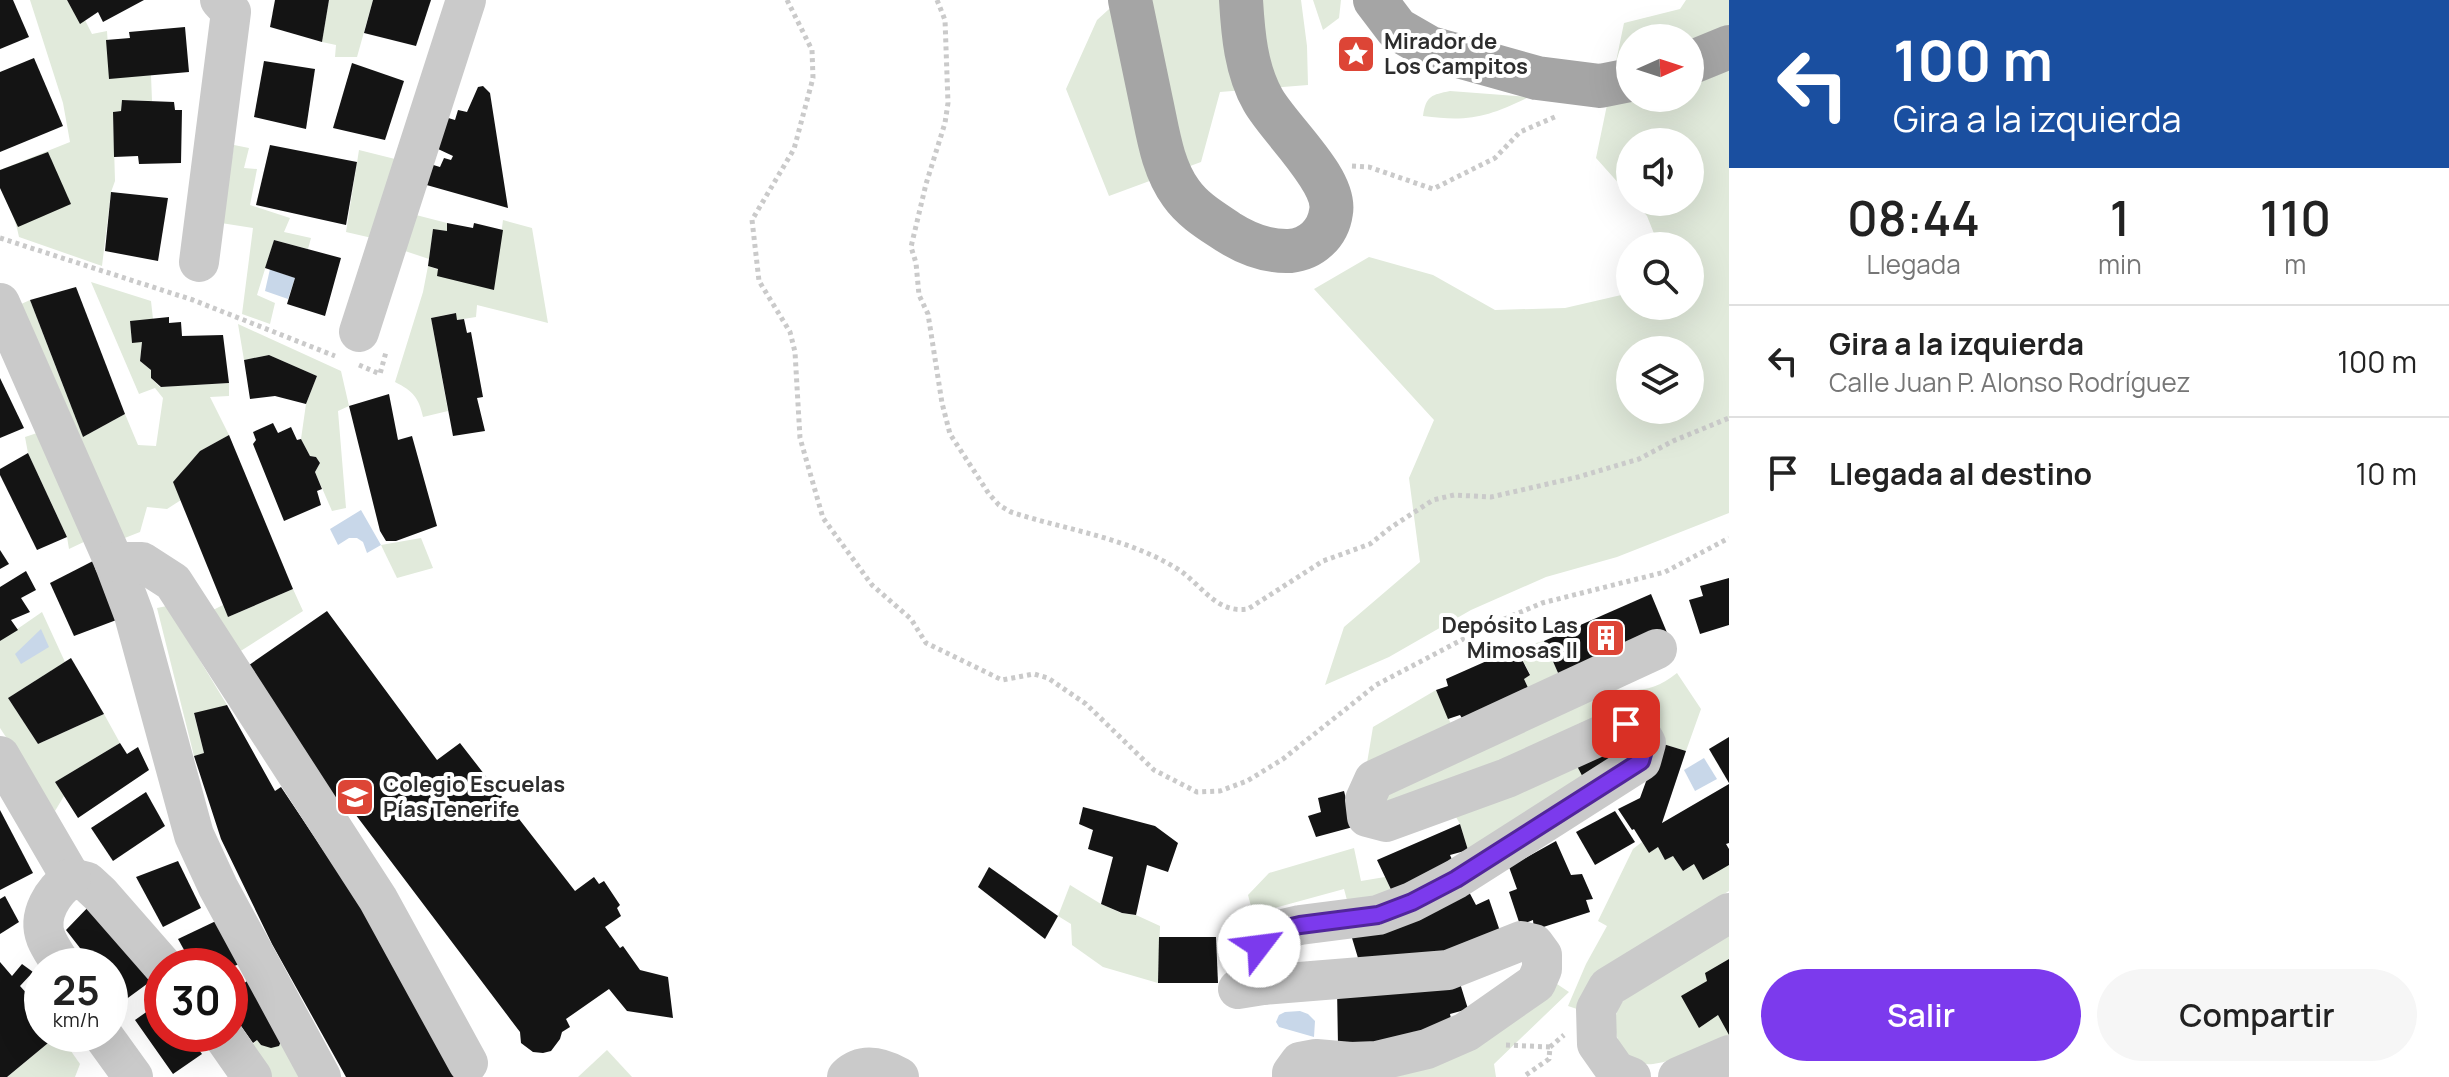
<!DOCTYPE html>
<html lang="es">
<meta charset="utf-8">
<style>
:root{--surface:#fff;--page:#f6f6f6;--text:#222;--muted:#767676;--line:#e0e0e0;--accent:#7c3aed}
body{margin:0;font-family:Manrope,sans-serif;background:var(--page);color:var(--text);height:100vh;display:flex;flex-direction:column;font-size:30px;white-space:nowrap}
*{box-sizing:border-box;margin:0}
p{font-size:26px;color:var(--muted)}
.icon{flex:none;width:44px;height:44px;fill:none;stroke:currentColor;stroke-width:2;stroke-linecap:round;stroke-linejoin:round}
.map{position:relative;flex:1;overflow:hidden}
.drawer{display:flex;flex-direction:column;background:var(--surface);width:720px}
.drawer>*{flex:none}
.hud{background:#1a4fa0;color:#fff;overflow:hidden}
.needle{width:52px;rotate:87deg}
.fabs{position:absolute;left:1616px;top:24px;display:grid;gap:16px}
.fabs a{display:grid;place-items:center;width:88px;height:88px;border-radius:50%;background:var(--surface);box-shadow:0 8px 32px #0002;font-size:40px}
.speed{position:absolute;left:24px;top:948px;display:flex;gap:16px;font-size:40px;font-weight:700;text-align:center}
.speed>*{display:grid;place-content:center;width:104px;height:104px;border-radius:50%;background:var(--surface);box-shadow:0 8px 32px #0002;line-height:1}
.speed small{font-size:20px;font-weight:400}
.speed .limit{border:12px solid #d22;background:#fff;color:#111}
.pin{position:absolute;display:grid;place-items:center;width:68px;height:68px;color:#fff;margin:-34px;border-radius:16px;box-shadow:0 4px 12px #0006}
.me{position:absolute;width:88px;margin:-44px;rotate:60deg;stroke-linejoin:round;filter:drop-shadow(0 0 6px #0008)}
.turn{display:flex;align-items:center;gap:28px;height:168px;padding:0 32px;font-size:36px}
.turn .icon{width:104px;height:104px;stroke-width:2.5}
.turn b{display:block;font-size:56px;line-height:68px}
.eta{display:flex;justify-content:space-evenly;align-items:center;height:136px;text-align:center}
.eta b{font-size:48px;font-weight:600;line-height:56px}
.primary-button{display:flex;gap:16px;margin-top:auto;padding:16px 32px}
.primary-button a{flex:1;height:92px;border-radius:48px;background:var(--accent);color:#fff;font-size:32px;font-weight:600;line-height:92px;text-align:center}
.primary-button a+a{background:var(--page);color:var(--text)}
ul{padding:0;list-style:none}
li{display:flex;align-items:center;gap:24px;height:112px;padding:0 32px;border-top:2px solid var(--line)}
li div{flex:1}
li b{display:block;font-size:30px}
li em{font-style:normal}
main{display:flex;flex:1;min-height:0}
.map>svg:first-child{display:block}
</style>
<main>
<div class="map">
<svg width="1729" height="1077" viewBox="0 0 1729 1077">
<rect width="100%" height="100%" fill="#fff"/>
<g fill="#e1eadb" fill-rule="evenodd">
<path d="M30,0H67L80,23L85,20L92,34L107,31L110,78L151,75L152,101L122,100L121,111L113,112L115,181L111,192L102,266L19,237C15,212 0,197 0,170L70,142L63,103Z"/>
<path d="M329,0H373L357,57H335L336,45L322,42Z"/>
<path d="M1119,0H1301L1307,46L1308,85L1220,92L1201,162L1109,196L1066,89L1097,20Z"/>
<path d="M1313,0H1341L1339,18L1323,30Z"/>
<path d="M1686,0H1729V513L1617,557L1546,577L1471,610L1389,657L1325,685L1344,627L1420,562L1409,478L1434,420L1314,289L1369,257L1433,275L1495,310L1565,308L1630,293V306H1690V246H1659L1647,216L1635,202H1690V142H1630V196L1596,158L1624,23L1680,9ZM1630,38H1690V98H1630ZM1630,350H1690V410H1630Z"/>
<path d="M1450,91L1529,97C1487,117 1470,122 1423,116C1426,95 1432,95 1450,91Z"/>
<path d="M234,145L249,148L244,168L257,169L250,205L290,218L284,232L311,238L308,249L274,240L257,295L275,303L270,324L242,314L253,228L221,223Z"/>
<path d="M359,150L395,159L372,238L346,232Z"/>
<path d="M416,215L447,223V231L433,230L429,259L405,251Z"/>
<path d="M503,220L532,228L548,323L477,305L476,317L457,320L455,313L431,318L448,411L423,417C419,398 413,391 395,382L423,292L428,266L494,290Z"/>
<path d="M91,282L151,301L153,319L130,322L132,342H142L140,361L151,370V378L160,387L229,383V396L210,397L229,435L200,451L174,481L181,500L167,509L147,507L140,532L112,543L19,305L30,300L83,437L125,414L138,445L156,446L163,398L155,388L139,394Z"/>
<path d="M238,324L341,371L349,406L338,411L346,508L332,511L315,472L320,463L316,457L310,456L301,439L306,404L317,376L269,355L244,360Z"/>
<path d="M43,431L90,539L69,549L67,537L28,453L25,437Z"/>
<path d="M421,538L433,568L397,578L381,545Z"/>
<path d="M293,589L303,611L236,654L211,611L223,605L228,617Z"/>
<path d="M167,606L227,705L194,714L204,753L194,756L157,608Z"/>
<path d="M42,612L65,662L8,698L38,744L104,714L120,743L55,782L64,796L55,811L0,728V641Z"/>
<path d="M1544,641L1562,682L1530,692L1524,679L1530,674L1516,648Z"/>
<path d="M1677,673L1701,709L1686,751L1660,743L1646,727L1385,817L1378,790L1606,688C1636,692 1653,692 1677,673Z"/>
<path d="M1436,690L1454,731L1366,769L1373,727Z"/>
<path d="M1577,766L1588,787L1468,850L1460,824L1452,810Z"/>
<path d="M1642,842L1649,853L1658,847L1673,856L1683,871L1694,864L1729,865V891L1604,967L1577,1009L1568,1006L1586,964L1607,926L1598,921L1633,849Z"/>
<path d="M1354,848L1361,881L1385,877L1396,900L1350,911L1344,889L1253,914L1248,895L1269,873Z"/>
<path d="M1070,885L1101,904L1121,913L1136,915L1160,926L1158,983L1103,967L1072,945L1071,924L1058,916Z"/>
<path d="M1729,933V1035C1705,1045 1679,1061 1653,1064C1624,1068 1607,1030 1619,1007C1622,1001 1627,998 1632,993Z"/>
<path d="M1551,980L1569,992L1494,1064L1496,1077H1305L1328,1064Z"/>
<path d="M59,1034L80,1064L75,1077H7Z"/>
<path d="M284,1034L302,1077H266L251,1046L257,1040L261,1045Z"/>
<path d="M607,1050L632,1077H578Z"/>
</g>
<g fill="#c8d7e9">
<path d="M270,269L295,278L288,299L265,291Z"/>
<path d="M361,510L381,545L367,553L363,542L357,538H349L338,545L330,529Z"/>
<path d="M41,629L49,647L21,664L15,654Z"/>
<path d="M1704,758L1717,779L1695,791L1684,770Z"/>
<path d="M1300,1011L1308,1014L1315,1021L1314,1037L1279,1027L1276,1022L1279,1015L1285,1012Z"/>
</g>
<g fill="#141414">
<path d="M0,0H13L29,37L0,49Z"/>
<path d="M67,0H144L103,22L98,12L80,24Z"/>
<path d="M275,0H329L322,42L270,27Z"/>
<path d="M373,0H431L416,46L364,33Z"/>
<path d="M185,27L189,72L109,79L106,40L130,38L129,32Z"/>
<path d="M34,58L63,126L0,152V72Z"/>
<path d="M264,61L315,69L306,129L254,117Z"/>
<path d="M352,63L404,81L385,140L333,128Z"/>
<path d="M483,86L490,93L508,208L423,184L430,164L440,167L444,158L451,160L453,156L438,149L445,117L455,120L458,110L467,112L478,87Z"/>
<path d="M122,100L174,102L175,110H182L181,163L139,164L138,156L114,157L113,112L121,111Z"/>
<path d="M270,145L357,162L346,225L256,205Z"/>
<path d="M48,152L71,204L18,227L0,188V170Z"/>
<path d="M111,192L168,198L158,261L105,251Z"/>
<path d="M447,223L473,228L474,223L503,230L494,290L437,276L438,269L428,266L433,229L447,231Z"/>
<path d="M274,240L341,258L325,316L287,304L295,278L265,268Z"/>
<path d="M76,287L125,414L83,437L30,300Z"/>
<path d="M456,313L457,320L464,319L467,333L471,332L483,397L477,398L485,431L453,436L431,318Z"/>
<path d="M169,317V323L181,322L182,336L223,335L229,383L161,387L151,378V370L140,361L142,342L132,343L130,321Z"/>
<path d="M269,355L317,376L306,404L275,396L250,399L244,360Z"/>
<path d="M0,378L24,428L0,438Z"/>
<path d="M389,394L398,440L412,436L437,526L396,541H386L380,531L349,406Z"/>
<path d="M273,423L278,433L291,427L297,440L301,439L310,456L316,457L320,463L315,472L322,489L317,491L321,505L284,521L253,444L256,440L253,432Z"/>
<path d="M229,435L293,589L228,617L173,482L200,451Z"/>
<path d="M28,453L67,537L37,550L0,475V469Z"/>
<path d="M0,550L9,564L0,569Z"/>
<path d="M93,561L119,619L74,636L50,583Z"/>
<path d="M26,571L36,590L21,598L30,612L11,620L18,630L0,641V587Z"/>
<path d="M1729,578V625L1700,634L1689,600L1703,596L1700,586Z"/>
<path d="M1651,594L1668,635L1562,682L1544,641Z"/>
<path d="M327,611L437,760L460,743L575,891L594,877L599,884L604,881L620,905L617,908L621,916L605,927L620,948L623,946L640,970L668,977L673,1018L627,1011L609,989L566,1019L570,1027L562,1032L560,1039L551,1051L543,1053L533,1052L521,1043L520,1032L343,798L335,803L239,672Z"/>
<path d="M1516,648L1530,675L1524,679L1530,692L1463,720L1460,715L1448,719L1436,690L1448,686L1446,679Z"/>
<path d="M71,658L104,714L38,744L8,698Z"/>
<path d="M227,705L275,791L281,787L360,905L455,1077H346L272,944L221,839L194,756L204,753L194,713Z"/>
<path d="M1729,737V783L1709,749Z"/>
<path d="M120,743L127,754L138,747L149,770L78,818L55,782Z"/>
<path d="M1660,743L1686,751L1662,823L1729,784V843L1726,844L1729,849V865L1703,880L1694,864L1683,871L1673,856L1665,860L1658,847L1649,853L1634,829L1632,830L1618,809L1640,798Z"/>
<path d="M1619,746L1626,763L1588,787L1577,766Z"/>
<path d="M1344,791L1353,827L1316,837L1308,816L1321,812L1318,798Z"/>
<path d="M146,792L165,826L113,861L91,828Z"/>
<path d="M1083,807L1155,826L1178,843L1168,872L1147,865L1136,915L1122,913L1101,904L1113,857L1088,849L1093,830L1079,824Z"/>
<path d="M0,810L33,873L0,890Z"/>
<path d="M1615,811L1635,842L1595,865L1576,832Z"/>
<path d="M1460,824L1468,850L1450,855L1457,871L1396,900L1377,860Z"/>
<path d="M1556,841L1571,875L1582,874L1593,899L1586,900L1590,912L1534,930L1533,920L1520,925L1509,892L1517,889L1509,867Z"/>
<path d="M178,861L201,908L163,927L136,877Z"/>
<path d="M989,867L1058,916L1045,939L978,887Z"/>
<path d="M1468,890L1476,905L1489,899L1502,937L1456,957L1358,958L1352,938Z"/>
<path d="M5,896L19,922L0,934V899Z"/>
<path d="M93,902L151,981L121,1003L110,988V966H94L66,930Z"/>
<path d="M218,920L239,964L230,968L193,966L178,939Z"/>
<path d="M1159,937H1216L1218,983H1158Z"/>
<path d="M1729,959V1035L1718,1015L1699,1028L1681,996L1707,981L1705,973Z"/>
<path d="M0,962L12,976L22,964L33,972L20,986L30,997L42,986V1034H59L7,1077H0Z"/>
<path d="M251,978L284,1034L279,1046L271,1048L261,1045L257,1040L253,1043L232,1013L237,1009L230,999V994Z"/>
<path d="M1459,980L1468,1009L1450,1014L1455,1037L1338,1045L1337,988Z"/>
<path d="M162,1001V1034H187L202,1054L173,1074L135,1020Z"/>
</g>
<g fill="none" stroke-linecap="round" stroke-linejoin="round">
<g stroke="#cacaca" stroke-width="5" stroke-dasharray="4 4" stroke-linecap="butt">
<path d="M787,0L812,50L813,78L794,149L752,220L759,281L790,332L795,352L800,438L823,518L872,585L911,619L926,643L1002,680L1034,674L1048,678L1086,704L1154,770L1197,792L1220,791L1247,781L1283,759L1376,685L1488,626L1542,603L1665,572L1729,538"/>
<path d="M937,0L945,20L948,103L945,123L926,184L911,247L916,263L919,295L928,314L942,403L950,434L989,494L999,505L1011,512C1066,530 1125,537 1176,568C1201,583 1215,614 1248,609L1323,561L1370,544L1390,528L1433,500L1454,495L1491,497L1578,477L1639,459L1673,441L1729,418"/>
<path d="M1352,166L1369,167L1433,189L1495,158L1520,132L1557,116"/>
<path d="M0,238L193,300L335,356"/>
<path d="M359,365L380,374L386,352"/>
<path d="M1506,1045L1550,1047L1549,1059L1523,1077"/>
<path d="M1550,1047L1564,1035"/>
</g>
<g stroke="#cacaca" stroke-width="40">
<path d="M199,262L231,12L220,0"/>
<path d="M0,303L114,562L134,615L194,835L218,887L321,1077"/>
<path d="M359,332L466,0"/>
<path d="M114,562H142L173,582L378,899L468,1063"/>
<path d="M0,756L71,878"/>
<path d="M71,878L87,882L100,894L163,966"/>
<path d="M62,966C57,957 50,948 46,938C37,915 53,891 71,878"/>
<path d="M1263,985L1258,966L1259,946L1270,932L1300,925L1378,915L1412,902L1456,879L1641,761L1646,743L1639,731L1626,724L1507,778L1386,822L1367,817L1365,800L1374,780L1657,649"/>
<path d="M1238,989L1263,985L1448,970L1521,941L1534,944L1542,955V969L1536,983L1466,1032L1427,1049L1377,1061L1351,1062L1316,1059L1300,1062L1292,1073V1077"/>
<path d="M102,1034L133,1077"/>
<path d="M222,1034L252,1077"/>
<path d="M847,1077C863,1062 881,1067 899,1077"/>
<path d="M1631,1077L1616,1071L1597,1044L1596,1009L1608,987L1729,913"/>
<path d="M1678,1077L1729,1055"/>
</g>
<g stroke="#a5a5a5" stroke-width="44">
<path d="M1130,0C1137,34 1144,68 1151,101C1158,133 1162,167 1181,193C1193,210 1210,220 1228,232C1247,244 1267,252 1290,251C1311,249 1328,234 1331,212C1337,180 1280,130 1263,100C1246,70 1243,34 1241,0"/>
<path d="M1375,0L1397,29L1430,48L1537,78L1600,86L1630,80"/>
<path d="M1690,63L1729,47"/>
</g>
</g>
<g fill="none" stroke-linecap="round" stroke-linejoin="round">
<defs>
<path id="route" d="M1259,946L1270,932L1300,925L1378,915L1412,902L1456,879L1641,761L1646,743L1639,731L1626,724"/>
</defs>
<use href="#route" stroke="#51269a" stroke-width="20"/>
<use href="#route" stroke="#7c3aed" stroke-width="14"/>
</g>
<defs>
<symbol id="sight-square" viewBox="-11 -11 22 22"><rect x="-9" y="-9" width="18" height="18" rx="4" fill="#dd4536" stroke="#fff"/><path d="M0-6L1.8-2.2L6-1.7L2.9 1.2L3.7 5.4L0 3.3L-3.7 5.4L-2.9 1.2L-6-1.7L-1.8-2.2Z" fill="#fff"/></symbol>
<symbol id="building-square" viewBox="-11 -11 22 22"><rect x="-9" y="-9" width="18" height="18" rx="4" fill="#dd4536" stroke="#fff"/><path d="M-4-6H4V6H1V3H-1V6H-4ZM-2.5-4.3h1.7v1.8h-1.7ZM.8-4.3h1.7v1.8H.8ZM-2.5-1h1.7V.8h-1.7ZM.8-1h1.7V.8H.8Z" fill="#fff"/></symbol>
<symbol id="school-square" viewBox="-11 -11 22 22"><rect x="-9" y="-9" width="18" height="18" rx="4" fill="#dd4536" stroke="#fff"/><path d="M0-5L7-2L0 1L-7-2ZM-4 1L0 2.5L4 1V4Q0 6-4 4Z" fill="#fff"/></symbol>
</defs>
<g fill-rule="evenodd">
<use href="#sight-square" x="1334" y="32" width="44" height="44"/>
<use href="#building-square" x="1584" y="616" width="44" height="44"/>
<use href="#school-square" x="333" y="775" width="44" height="44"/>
</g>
<g text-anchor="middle" stroke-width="8" stroke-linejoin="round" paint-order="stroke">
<g font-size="22" font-weight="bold" fill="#2d2d2d" stroke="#fff" text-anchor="start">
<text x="1384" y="49">Mirador de<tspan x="1384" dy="25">Los Campitos</tspan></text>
<text x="1578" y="633" text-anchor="end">Depósito Las<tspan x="1578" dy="25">Mimosas II</tspan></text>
<text x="383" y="792">Colegio Escuelas<tspan x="383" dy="25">Pías Tenerife</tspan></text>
</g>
</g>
</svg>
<div class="fabs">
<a><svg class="needle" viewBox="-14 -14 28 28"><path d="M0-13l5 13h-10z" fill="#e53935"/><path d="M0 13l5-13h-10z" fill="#767676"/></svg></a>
<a><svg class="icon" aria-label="sound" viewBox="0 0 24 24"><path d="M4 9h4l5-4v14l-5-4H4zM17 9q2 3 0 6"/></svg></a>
<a><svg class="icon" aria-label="search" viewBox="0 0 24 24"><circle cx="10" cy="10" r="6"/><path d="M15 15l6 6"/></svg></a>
<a><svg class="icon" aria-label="layers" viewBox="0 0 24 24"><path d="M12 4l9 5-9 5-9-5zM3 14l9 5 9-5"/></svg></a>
</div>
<div class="speed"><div>25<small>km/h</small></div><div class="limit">30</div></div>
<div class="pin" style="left:1626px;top:724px;background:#d93025"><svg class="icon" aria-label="arrive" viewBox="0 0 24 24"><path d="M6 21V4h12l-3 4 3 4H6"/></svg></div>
<svg class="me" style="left:1259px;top:946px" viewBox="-20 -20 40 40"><circle r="19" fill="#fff"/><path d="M0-13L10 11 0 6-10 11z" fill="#7c3aed"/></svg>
</div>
<section class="drawer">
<div class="hud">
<div class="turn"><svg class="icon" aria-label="left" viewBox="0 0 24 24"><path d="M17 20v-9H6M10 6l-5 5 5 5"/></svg><div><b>100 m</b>Gira a la izquierda</div></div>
</div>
<div class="eta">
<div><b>08:44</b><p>Llegada</p></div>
<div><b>1</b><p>min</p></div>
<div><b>110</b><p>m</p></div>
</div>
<ul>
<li><svg class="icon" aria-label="left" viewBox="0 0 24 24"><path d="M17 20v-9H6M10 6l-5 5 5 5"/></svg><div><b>Gira a la izquierda</b><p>Calle Juan P. Alonso Rodríguez</p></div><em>100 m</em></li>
<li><svg class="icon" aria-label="arrive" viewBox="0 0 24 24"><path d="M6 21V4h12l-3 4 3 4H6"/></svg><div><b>Llegada al destino</b></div><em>10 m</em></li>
</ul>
<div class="primary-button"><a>Salir</a><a>Compartir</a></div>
</section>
</main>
